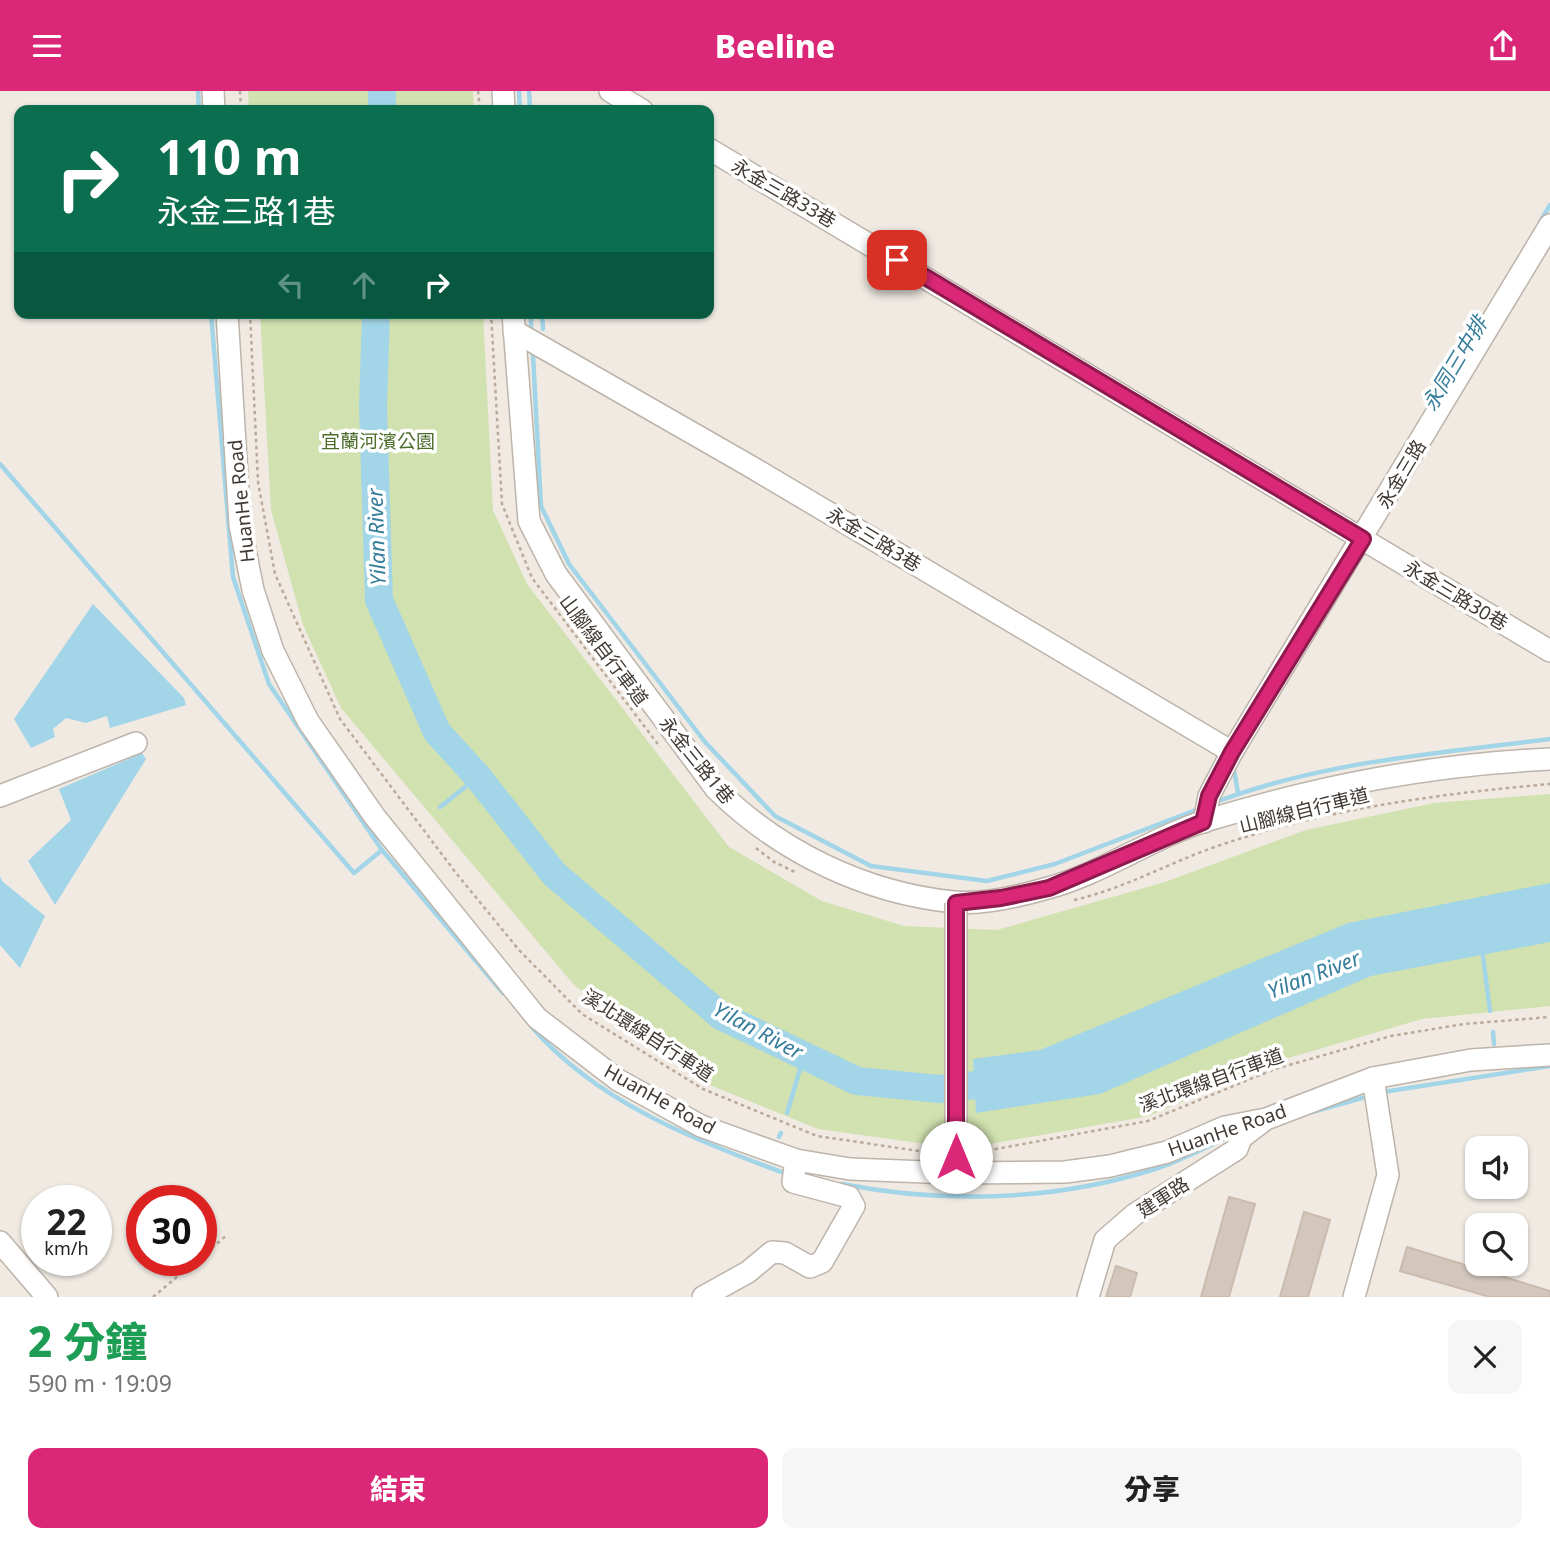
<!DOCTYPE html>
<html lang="zh-TW">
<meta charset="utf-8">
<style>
:root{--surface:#fff;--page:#f6f6f6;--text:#222;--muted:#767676;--accent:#db2777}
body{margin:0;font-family:"Noto Sans","Noto Sans TC",sans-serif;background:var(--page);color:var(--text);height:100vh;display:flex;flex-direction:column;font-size:26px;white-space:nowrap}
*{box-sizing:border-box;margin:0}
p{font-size:23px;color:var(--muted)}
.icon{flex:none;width:38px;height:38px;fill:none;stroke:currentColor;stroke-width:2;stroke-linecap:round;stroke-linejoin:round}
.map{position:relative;height:1206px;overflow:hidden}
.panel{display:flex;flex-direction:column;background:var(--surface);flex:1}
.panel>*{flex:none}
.hud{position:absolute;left:14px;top:14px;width:700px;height:214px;border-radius:14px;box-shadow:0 2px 5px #0004;background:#0b6e4f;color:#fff;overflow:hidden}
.controls{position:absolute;left:1465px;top:1045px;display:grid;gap:14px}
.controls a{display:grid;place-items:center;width:63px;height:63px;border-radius:14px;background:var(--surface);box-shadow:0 2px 5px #0004;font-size:35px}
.speed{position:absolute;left:21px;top:1094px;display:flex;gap:14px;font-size:35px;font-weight:700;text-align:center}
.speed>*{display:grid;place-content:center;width:91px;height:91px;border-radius:50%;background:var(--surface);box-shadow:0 2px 5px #0004;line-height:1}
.speed small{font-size:18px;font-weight:400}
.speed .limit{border:10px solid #d22;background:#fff;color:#111}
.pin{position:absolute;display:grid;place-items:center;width:60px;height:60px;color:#fff;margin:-30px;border-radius:14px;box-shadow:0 4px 10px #0006}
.me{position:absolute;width:77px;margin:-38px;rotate:0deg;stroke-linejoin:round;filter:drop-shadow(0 0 5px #0008)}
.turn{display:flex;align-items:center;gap:24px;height:147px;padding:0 28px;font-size:32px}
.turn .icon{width:91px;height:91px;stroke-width:2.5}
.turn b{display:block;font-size:49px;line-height:60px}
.lanes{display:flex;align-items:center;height:66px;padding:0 28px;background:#0003;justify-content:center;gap:35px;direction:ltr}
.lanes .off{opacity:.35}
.round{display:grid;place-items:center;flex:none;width:74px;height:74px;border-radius:14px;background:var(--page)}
.head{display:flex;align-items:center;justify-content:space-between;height:119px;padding:0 28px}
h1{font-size:42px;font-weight:800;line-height:52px;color:#1e9e55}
.action{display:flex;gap:14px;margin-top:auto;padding:14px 28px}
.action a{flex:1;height:80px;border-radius:14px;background:var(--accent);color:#fff;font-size:28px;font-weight:800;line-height:80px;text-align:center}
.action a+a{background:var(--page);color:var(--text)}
header{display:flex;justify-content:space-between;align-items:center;height:91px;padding:0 28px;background:var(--accent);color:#fff;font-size:32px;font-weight:800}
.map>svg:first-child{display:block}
</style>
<header><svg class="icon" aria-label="menu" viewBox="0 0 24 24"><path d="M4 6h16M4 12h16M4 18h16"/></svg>Beeline<svg class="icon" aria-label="share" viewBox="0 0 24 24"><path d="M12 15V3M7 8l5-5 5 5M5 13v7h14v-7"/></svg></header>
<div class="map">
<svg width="1550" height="1206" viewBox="0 0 1550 1206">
<rect width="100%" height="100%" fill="#f0eae3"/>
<g fill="#d1e1af">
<path d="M248,0H473L474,19H249Z"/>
<path d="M260,222H483L493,419L527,493L729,756L822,810L904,835L997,839L1165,791L1306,739L1434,712L1550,703V915L1422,928L1278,970L1149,1025L962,1058L818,1038L710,994L574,894L341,617L303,534L271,419Z"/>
</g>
<g fill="#a3d5e8">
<path d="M93,513L184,607L186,614L110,637L107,625L86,632L66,627L53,638L55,646L31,657L14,628Z"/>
<path d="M142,662L146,668L55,814L28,770L71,729L59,698Z"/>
<path d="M0,785L2,790L45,825L20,877L0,854Z"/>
<path d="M1550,792V851L1371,885L1100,1003L976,1022L973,968L1040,959L1348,832Z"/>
</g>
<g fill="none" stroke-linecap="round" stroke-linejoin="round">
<g stroke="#a3d5e8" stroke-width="4.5">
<path d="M198,0L199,19"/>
<path d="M519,0L520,19"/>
<path d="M529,0L530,19"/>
<path d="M1540,131L1550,114"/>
<path d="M211,222L233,486L269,593L382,759L503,902"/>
<path d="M531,222V236"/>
<path d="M542,222L543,238"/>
<path d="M533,264L541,415L569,473L705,651L775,725L871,775L987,790L1055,773L1201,717"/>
<path d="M0,373L354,782L382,759"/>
<path d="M1234,679L1238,702"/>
<path d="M1216,711C1322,671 1438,662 1550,648"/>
<path d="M440,716L478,686"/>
<path d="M1482,858L1490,920"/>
<path d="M531,935C596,1011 696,1050 787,1083"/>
<path d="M1493,941L1494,953"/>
<path d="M1383,1001L1550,975"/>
<path d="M1312,1021L1362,1007"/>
<path d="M787,1022L804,965"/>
<path d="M779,1046L781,1042"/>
<path d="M842,1093C944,1113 1055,1110 1155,1078C1180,1070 1204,1057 1228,1046"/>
</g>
<g stroke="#a3d5e8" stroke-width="28">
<path d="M382,19V0"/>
<path d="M376,222L373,315L379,509L437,641L478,686L554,783L721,925L857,990L939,998L1013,990"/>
</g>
</g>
<g fill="#d3c7bd" stroke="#cabbae" stroke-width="2">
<path d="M1229,1106L1255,1113L1229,1206H1201Z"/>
<path d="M1304,1121L1330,1129L1308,1206H1280Z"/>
<path d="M1407,1156L1550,1200V1206H1490L1400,1180Z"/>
<path d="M1116,1175L1137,1182L1130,1206H1106Z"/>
</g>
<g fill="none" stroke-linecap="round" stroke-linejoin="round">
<defs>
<g id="minor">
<path d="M213,0L214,19"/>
<path d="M503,0L504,19"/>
<path d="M610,0L642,19"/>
<path d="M709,58L1550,560"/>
<path d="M227,222L240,434L253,499L273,560L308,630L375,726L537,927L618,989L701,1035L796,1069L850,1078L951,1082L1065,1081L1110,1075L1167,1061L1225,1036L1266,1028L1373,987L1471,969L1550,964"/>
<path d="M513,222L529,430L556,483L716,698C779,760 864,802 954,811C983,814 1020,805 1048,797C1103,782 1153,746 1208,729C1325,694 1428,674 1550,668"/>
<path d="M514,240L748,374L1232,661"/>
<path d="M0,705L136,652"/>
<path d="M1204,731L1209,705L1232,661L1550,134"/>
<path d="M0,1151L47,1206"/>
<path d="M703,1206L748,1181L772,1161L785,1162L810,1176L822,1171L854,1115L849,1106L793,1091L796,1069"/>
<path d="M1088,1206L1105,1149L1135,1123L1237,1058L1241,1047L1262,1031"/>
<path d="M1354,1206L1388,1084L1373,987"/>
</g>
</defs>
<use href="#minor" stroke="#bdb4aa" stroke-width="24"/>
<g stroke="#ba9" stroke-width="2.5" stroke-dasharray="3.5 3.5" stroke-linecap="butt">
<path d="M240,0L241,19"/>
<path d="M478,0L480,19"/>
<path d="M250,222L258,391L275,483L340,628L456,782L519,859L582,923L703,998L817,1045L926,1061"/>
<path d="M491,222L502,413L532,487L660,656"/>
<path d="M756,757L774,771L795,781"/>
<path d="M1074,809C1122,798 1163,775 1209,758C1319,719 1435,703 1550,693"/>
<path d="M974,1062L1148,1030L1275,978L1391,945L1464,933L1550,926"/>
<path d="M201,1166L227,1144"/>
<path d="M153,1206L197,1169"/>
</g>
<use href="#minor" stroke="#fff" stroke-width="21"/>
<defs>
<path id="minor-bridge" d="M956,1066V812"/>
</defs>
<use href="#minor-bridge" stroke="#bdb4aa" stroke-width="24" stroke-linecap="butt"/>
<use href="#minor-bridge" stroke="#fff" stroke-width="21"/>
</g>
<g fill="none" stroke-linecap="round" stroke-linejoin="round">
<defs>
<path id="route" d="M897,169L1363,448L1232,661L1209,705L1203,731L1049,797L1001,807L956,812V1066"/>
</defs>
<use href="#route" stroke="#8e194d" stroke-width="18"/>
<use href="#route" stroke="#db2777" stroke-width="12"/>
</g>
<g text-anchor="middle" stroke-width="7" stroke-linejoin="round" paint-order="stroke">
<g font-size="19" fill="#413a34" stroke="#fff">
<text transform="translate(784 102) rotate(30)" y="7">永金三路33巷</text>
<text transform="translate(1401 383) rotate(-59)" y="7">永金三路</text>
<text transform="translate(241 410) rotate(-96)" y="7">HuanHe Road</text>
<text transform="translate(874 448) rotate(31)" y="7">永金三路3巷</text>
<text transform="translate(1456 504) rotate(31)" y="7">永金三路30巷</text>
<text transform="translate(604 559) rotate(53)" y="7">山腳線自行車道</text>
<text transform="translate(697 669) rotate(51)" y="7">永金三路1巷</text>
<text transform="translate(1304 719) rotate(-14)" y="7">山腳線自行車道</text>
<text transform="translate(648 944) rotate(33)" y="7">溪北環線自行車道</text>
<text transform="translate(1211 989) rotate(-20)" y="7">溪北環線自行車道</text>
<text transform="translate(660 1008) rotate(29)" y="7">HuanHe Road</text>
<text transform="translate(1227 1039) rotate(-19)" y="7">HuanHe Road</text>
<text transform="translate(1163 1106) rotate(-33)" y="7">建軍路</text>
</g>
<g font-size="19" fill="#4d6d2d" stroke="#fff">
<text x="378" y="357">宜蘭河濱公園</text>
</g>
<g font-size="21" font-style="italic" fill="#367d9b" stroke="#fff">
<text transform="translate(1455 273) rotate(-59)" y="7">永同三中排</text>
<text transform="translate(377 446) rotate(-92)" y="7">Yilan River</text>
<text transform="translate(1314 884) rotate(-21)" y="7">Yilan River</text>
<text transform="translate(758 940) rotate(28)" y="7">Yilan River</text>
</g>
</g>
</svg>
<div class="controls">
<a><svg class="icon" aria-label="sound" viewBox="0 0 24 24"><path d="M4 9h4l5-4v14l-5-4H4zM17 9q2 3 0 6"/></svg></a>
<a><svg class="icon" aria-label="search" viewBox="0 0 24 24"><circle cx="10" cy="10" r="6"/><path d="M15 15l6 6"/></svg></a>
</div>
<div class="speed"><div>22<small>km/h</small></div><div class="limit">30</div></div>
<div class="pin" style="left:897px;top:169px;background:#d93025"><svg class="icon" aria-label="arrive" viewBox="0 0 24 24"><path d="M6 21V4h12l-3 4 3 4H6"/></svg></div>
<svg class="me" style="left:956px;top:1066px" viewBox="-20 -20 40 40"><circle r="19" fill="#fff"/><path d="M0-13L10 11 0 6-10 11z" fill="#db2777"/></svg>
<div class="hud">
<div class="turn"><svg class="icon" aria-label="right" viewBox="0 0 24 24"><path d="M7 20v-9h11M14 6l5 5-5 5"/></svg><div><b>110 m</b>永金三路1巷</div></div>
<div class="lanes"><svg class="icon off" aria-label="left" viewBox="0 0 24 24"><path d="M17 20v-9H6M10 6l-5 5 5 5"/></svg><svg class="icon off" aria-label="ahead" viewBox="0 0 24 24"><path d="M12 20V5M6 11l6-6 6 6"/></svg><svg class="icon" aria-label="right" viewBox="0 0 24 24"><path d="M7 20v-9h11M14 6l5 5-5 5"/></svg></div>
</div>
</div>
<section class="panel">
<div class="head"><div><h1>2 分鐘</h1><p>590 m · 19:09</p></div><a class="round"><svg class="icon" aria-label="close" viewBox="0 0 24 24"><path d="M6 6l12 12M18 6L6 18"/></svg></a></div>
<div class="action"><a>結束</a><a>分享</a></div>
</section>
